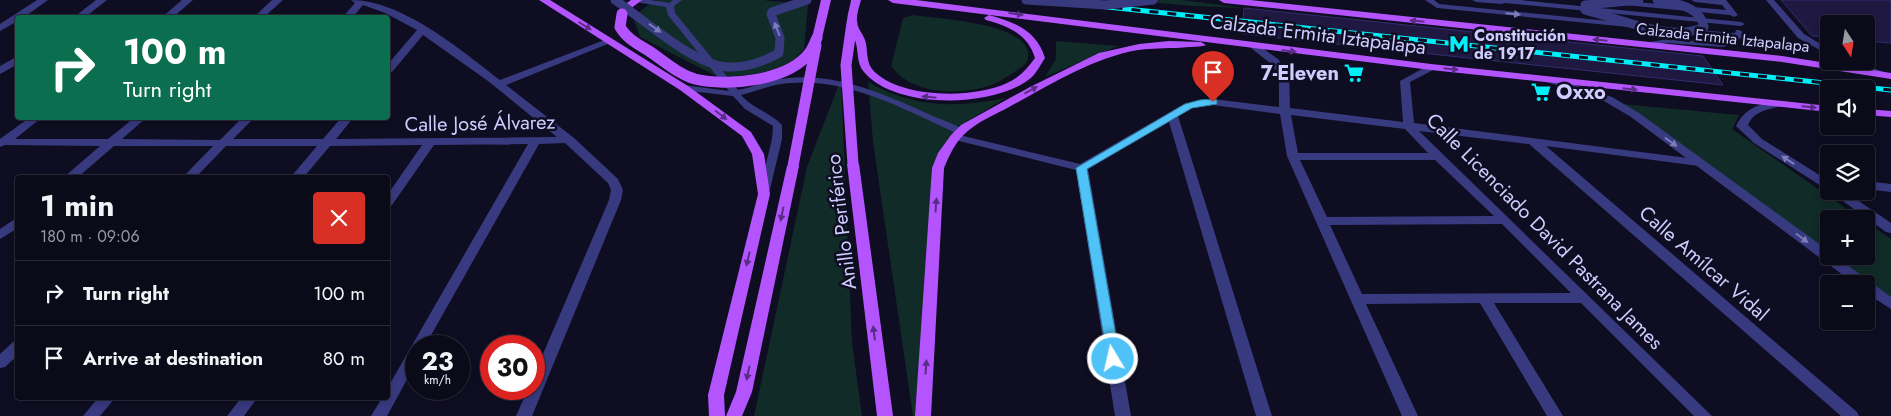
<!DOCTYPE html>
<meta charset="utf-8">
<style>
:root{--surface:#0b0a19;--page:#191826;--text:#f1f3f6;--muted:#9a9aa2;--line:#2b2b38}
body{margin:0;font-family:Jost,sans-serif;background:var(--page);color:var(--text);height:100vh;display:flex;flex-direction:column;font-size:19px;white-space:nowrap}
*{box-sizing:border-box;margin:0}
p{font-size:16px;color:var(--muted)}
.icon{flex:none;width:28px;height:28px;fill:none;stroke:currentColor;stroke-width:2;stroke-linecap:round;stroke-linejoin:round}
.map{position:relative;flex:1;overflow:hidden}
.details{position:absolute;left:15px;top:175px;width:375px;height:225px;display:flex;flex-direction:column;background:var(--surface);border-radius:5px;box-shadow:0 2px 8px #0003,0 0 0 1px var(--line)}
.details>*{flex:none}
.banner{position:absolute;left:15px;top:15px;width:375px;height:105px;border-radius:5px;box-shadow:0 2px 8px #0003,0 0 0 1px var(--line);background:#0b6e4f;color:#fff;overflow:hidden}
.needle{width:32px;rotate:168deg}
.buttons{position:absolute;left:1820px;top:15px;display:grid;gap:10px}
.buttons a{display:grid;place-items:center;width:55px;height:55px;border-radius:5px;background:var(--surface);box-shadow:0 2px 8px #0003,0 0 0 1px var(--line);font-size:25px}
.speed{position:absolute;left:405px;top:335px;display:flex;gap:10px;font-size:25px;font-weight:700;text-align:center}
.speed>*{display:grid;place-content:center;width:65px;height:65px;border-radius:50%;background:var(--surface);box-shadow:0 2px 8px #0003,0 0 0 1px var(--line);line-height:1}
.speed small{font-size:12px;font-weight:400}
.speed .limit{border:8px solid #d22;background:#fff;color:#111}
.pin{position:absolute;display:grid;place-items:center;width:42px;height:42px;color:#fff;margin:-51px -21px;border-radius:50% 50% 50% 0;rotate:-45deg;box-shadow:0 0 5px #0007}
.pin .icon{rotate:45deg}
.me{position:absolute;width:55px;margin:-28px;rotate:351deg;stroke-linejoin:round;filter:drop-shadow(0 0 4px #0008)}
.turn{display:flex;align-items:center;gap:18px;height:105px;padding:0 25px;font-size:22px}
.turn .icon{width:65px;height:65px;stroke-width:2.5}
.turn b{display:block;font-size:35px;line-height:42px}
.round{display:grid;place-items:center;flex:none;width:52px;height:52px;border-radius:5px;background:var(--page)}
.headline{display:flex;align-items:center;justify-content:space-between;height:85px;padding:0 25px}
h1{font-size:30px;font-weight:700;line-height:38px}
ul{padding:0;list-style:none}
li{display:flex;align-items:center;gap:15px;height:65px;padding:0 25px;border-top:1px solid var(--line)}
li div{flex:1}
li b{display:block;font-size:19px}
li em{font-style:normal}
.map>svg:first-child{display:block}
</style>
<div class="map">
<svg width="1891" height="416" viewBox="0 0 1891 416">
<rect width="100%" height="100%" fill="#0f0d21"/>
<g fill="#102b28">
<path d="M658,0H763L808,5L804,49L795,59L780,67L760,73L738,76H716L640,37L633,17L652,2Z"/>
<path d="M1127,0H1182L1244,8L1191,6Z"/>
<path d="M913,15C938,19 1022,22 1028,52C1029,55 1027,60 1026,64C1014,72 1002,81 989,86C957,96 911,94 891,66L903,18Z"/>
<path d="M1056,41L1118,46L1045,77L1056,59Z"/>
<path d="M841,79L852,342L862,416H754L807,167Z"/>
<path d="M868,82C914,108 955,108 1006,98L959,126L935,163L915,416H913L873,142Z"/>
<path d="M1622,104L1739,115L1732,129L1861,219H1829V254Z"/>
<path d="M1866,222L1891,239V300L1831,256H1866Z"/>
</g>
<g fill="#1f1942" stroke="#342b6e">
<path d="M1781,0H1891V43L1866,41V24H1829V37L1812,36Z"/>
<path d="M1244,8L1703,56L1723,85L1242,34Z"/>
</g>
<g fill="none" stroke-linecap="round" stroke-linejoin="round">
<g fill="#383a80" fill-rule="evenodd">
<path d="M632,0H651L669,3L673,0H682L674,6L675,13L738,90C755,87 772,79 789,78C840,73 891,97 935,117C945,121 958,125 966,132L961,135L958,134C906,110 849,78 790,83C773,84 757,91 741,95C753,109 770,112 782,125V139L770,189L765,192L762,191L760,189L772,139L773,126L745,109L733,96L681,90L680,88L684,85L729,91L668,15L666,7L636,2Z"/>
<path d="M1425,0H1434L1439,4L1628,23L1632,25L1628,27L1437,8Z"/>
<path d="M1472,0H1520L1741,22L1745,24L1741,26L1505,3L1502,4L1476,2Z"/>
<path d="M1691,0H1726L1738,15L1734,17L1730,15L1625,5L1621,3L1625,1L1726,10L1722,5L1695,2Z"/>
<path d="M1766,0H1774L1804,34L1829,49V55L1798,38Z"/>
<path d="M1686,29L1735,33L1736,30H1739L1743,32V36L1734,44L1723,47L1667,43L1648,47L1644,45L1645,43L1667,39L1723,43L1733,38L1689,33L1685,31Z"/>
<path d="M1841,61H1854L1889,74L1885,76H1882Z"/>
</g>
<g fill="#383a80" fill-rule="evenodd">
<path d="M37,0H48L23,18H18V21L0,31V24Z"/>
<path d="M96,0H107L84,18H73Z"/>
<path d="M182,0H193L172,18H161Z"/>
<path d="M272,0H283L263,18H253Z"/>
<path d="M351,0C402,0 461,50 500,80L607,39L610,38L615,41L506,85L574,138L618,179L623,190L621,200L532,416H516L528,389H534V375L609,200L611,190L608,183L565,143L539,144L425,346H416V363L387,416H371L382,398H388V387L528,144L434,145L392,205L388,206V194L422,145L330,146L303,178H290L317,146H226L195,178H182L213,146H114L77,178H63L100,146L5,145L0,147V139L29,118H41L15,139H108L134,118H146L122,139L220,140L242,118H254L233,139H323L341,118H353L336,139L557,137L488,81L423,35L392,72L388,73V64L417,30L385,13L363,5L352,18H342L355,3Z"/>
<path d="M1255,43L1278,59L1289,74L1290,108L1403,122L1400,81L1431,64L1436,67L1435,69L1410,82L1414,123L1703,160L1705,162L1699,166L1546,146L1857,412L1859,416H1841L1529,144L1419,131L1712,416H1694L1581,303H1494L1563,416H1547L1480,303L1366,304L1418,416H1402L1287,156L1280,114L1213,105L1192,108L1178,116L1272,416H1256L1169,122L1088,169L1131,416H1115L1076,170L951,139L949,137L955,134L1080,164L1184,104L1213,99L1279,107V74L1270,63L1251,48L1250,46ZM1291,115L1405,129L1428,153H1298ZM1300,160H1435L1494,216L1327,217ZM1502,224L1571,293L1362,294L1330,225Z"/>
<path d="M18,56V64L0,74V66Z"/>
<path d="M1866,181L1891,184V192L1866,189Z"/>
<path d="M18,217V228L0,239V229Z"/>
<path d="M18,341V355L5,367L0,368V354L13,342Z"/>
<path d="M98,398H115L100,416H83Z"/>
<path d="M241,398H257L244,416H227Z"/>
</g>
<g fill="#383a80" fill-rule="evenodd">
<path d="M1551,77L1612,97L1639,113L1829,251V256H1835L1891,297V309L1866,293V284H1855L1631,117L1604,101L1547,82L1546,80Z"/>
<path d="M1777,101L1782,104L1781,106C1767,110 1754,111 1748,125L1762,139L1829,181V191L1754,143L1736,126C1745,108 1759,104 1777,101Z"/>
<path d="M1829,191H1844L1891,223V233L1886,232Z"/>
</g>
<g fill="#b454ff" fill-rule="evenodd">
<path d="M539,0H550L688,86L751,132L764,154L770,194L724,395L725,416H709L708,395L758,194L752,154L742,136L680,90Z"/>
<path d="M631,0H642L630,9L625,16H619L617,14L624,5Z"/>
<path d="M821,0H831L822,38L817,41L812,38Z"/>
<path d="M851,0H861C859,7 856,16 857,23C858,29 863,34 865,40C868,49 866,62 872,69C898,99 974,99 1007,83C1020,77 1027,69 1035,58C1028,34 1008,26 986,20L984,18L989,15C1015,22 1037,31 1045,58C1041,64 1037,72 1032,77C997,108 895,110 864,72C856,63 859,51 855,40C853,34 848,29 847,23C847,15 850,7 851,0Z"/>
<path d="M888,0H916L1431,64L1829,106V112L1431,70L893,3Z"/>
<path d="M1219,0H1250L1782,56L1891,73V79L1782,62L1224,3Z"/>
<path d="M1169,41L1201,42L1206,45C1202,48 1150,48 1138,50C1092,58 1050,85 1009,107C996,114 980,121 969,130C956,140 950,154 944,168L931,416H915L932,168L938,153L951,135L961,125L1030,87L1099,53L1139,44Z"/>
<path d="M1866,109L1891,111V117L1866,115Z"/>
<path d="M853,160L859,164L893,416H877L847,164Z"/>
<path d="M793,162L799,166L752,392L742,416H726L736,392L787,166Z"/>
</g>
<defs>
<path id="rail" d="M1042,0L1891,90"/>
</defs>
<use href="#rail" stroke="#00eff8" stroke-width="5"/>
<use href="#rail" stroke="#0f0d21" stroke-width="3" stroke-dasharray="9" stroke-linecap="butt"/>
<g stroke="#383a80" stroke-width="9">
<path d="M615,0C643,19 694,65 727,67C745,68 763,62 779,53L780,38L771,14L772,12L807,0"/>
<path d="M1026,0L1106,5L1153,0"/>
<path d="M1585,5L1639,0"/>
<path d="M1585,10C1619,18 1671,43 1704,27C1700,6 1675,3 1657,0"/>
</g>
<g stroke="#b454ff" stroke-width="11">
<path d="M622,14L620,27C627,39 638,44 649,51C664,61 678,74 695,79C727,87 789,81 810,52C813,48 815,42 817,38"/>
<path d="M852,23L846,65L853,164"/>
<path d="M793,166L816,45"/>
</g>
</g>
<defs><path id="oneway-solid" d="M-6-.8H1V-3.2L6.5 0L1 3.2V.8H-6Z" transform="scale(1.25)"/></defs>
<g fill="#592d85">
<use href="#oneway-solid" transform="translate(1016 14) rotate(7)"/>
<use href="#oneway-solid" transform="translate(1417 21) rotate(-174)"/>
<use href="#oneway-solid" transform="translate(585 26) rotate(32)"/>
<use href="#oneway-solid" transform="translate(1600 40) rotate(-174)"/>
<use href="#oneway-solid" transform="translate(1289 51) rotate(7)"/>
<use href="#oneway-solid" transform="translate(1451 69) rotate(6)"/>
<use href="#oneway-solid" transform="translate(1630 89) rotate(6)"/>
<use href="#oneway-solid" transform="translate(1031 90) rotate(-28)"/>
<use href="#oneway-solid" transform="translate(929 97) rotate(-174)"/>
<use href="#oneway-solid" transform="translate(1809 107) rotate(5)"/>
<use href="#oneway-solid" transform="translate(721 115) rotate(37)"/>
<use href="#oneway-solid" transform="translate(936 205) rotate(-86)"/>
<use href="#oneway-solid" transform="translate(782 214) rotate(102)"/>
<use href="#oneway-solid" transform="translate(748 259) rotate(103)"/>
<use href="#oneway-solid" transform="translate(874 333) rotate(-97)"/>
<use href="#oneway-solid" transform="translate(926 367) rotate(-86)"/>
<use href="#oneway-solid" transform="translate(748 373) rotate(102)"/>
</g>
<g fill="#7c7cb9">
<use href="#oneway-solid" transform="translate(1513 14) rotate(5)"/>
<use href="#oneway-solid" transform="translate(655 28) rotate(35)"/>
<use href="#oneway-solid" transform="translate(777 29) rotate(-111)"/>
<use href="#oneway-solid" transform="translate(1671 142) rotate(36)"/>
<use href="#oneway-solid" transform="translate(1788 160) rotate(-147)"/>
<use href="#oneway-solid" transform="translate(1802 238) rotate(37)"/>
</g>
<path fill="#4fc3f7" stroke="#337fa1" d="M1213,99L1217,100V104L1192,108L1087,169L1120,359L1118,362H1108L1076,168L1185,104L1200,100Z"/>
<defs>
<symbol id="metro-bare" viewBox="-9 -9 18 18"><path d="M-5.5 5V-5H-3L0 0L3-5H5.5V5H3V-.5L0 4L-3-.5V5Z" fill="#00eff8" stroke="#0f0d21" stroke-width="2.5" paint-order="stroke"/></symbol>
<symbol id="supermarket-bare" viewBox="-9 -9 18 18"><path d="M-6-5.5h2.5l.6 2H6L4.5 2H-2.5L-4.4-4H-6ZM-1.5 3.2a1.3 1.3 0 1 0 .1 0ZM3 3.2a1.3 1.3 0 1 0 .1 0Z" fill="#00eff8" stroke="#0f0d21" stroke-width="2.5" paint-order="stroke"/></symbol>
</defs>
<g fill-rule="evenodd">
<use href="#metro-bare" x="1445" y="30" width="28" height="28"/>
<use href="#supermarket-bare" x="1340" y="59" width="28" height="28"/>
<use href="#supermarket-bare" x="1527" y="78" width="28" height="28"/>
</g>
<g text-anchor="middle" stroke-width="5" stroke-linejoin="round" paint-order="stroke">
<g font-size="16" font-weight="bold" fill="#cfcdff" stroke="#0f0d21" text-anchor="start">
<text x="1474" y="41">Constitución<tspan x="1474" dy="18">de 1917</tspan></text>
</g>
<g font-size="16" fill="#cfcdff" stroke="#0f0d21">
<text transform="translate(1723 37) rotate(6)" y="6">Calzada Ermita Iztapalapa</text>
</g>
<g font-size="20" fill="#cfcdff" stroke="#0f0d21">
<text transform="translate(1318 34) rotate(7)" y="7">Calzada Ermita Iztapalapa</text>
<text transform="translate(480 123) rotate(-1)" y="7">Calle José Álvarez</text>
<text transform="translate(841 222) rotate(-97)" y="7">Anillo Periférico</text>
<text transform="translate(1545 231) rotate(45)" y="7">Calle Licenciado David Pastrana James</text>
<text transform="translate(1704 263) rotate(41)" y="7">Calle Amílcar Vidal</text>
</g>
<g font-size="20" font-weight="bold" fill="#cfcdff" stroke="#0f0d21" text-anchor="end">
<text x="1339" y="80">7-Eleven</text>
<text x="1556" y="99" text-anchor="start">Oxxo</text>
</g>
</g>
</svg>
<div class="buttons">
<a><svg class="needle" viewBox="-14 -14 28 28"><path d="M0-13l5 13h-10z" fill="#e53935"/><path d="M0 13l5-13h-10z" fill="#9a9aa2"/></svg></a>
<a><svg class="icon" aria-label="sound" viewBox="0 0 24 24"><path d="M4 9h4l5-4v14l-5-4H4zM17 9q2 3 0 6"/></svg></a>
<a><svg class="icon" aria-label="layers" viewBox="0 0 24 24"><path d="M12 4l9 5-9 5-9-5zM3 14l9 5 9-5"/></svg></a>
<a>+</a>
<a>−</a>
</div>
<div class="speed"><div>23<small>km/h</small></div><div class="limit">30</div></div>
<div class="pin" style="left:1213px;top:102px;background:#d93025"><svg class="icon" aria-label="arrive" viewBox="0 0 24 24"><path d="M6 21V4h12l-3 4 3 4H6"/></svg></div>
<svg class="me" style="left:1113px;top:359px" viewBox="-20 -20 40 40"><circle r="17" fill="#4fc3f7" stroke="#fff" stroke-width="3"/><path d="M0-11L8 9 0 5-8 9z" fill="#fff"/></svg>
<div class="banner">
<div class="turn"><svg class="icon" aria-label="right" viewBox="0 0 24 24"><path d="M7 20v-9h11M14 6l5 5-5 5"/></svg><div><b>100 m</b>Turn right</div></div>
</div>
<section class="details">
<div class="headline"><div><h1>1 min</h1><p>180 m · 09:06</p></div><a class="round" style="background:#d93025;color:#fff"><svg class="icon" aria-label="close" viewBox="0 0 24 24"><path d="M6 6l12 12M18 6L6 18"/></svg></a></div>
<ul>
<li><svg class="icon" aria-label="right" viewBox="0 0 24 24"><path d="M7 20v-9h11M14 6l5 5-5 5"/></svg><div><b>Turn right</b></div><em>100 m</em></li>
<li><svg class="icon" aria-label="arrive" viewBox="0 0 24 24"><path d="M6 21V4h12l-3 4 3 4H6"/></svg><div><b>Arrive at destination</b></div><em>80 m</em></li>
</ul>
</section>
</div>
